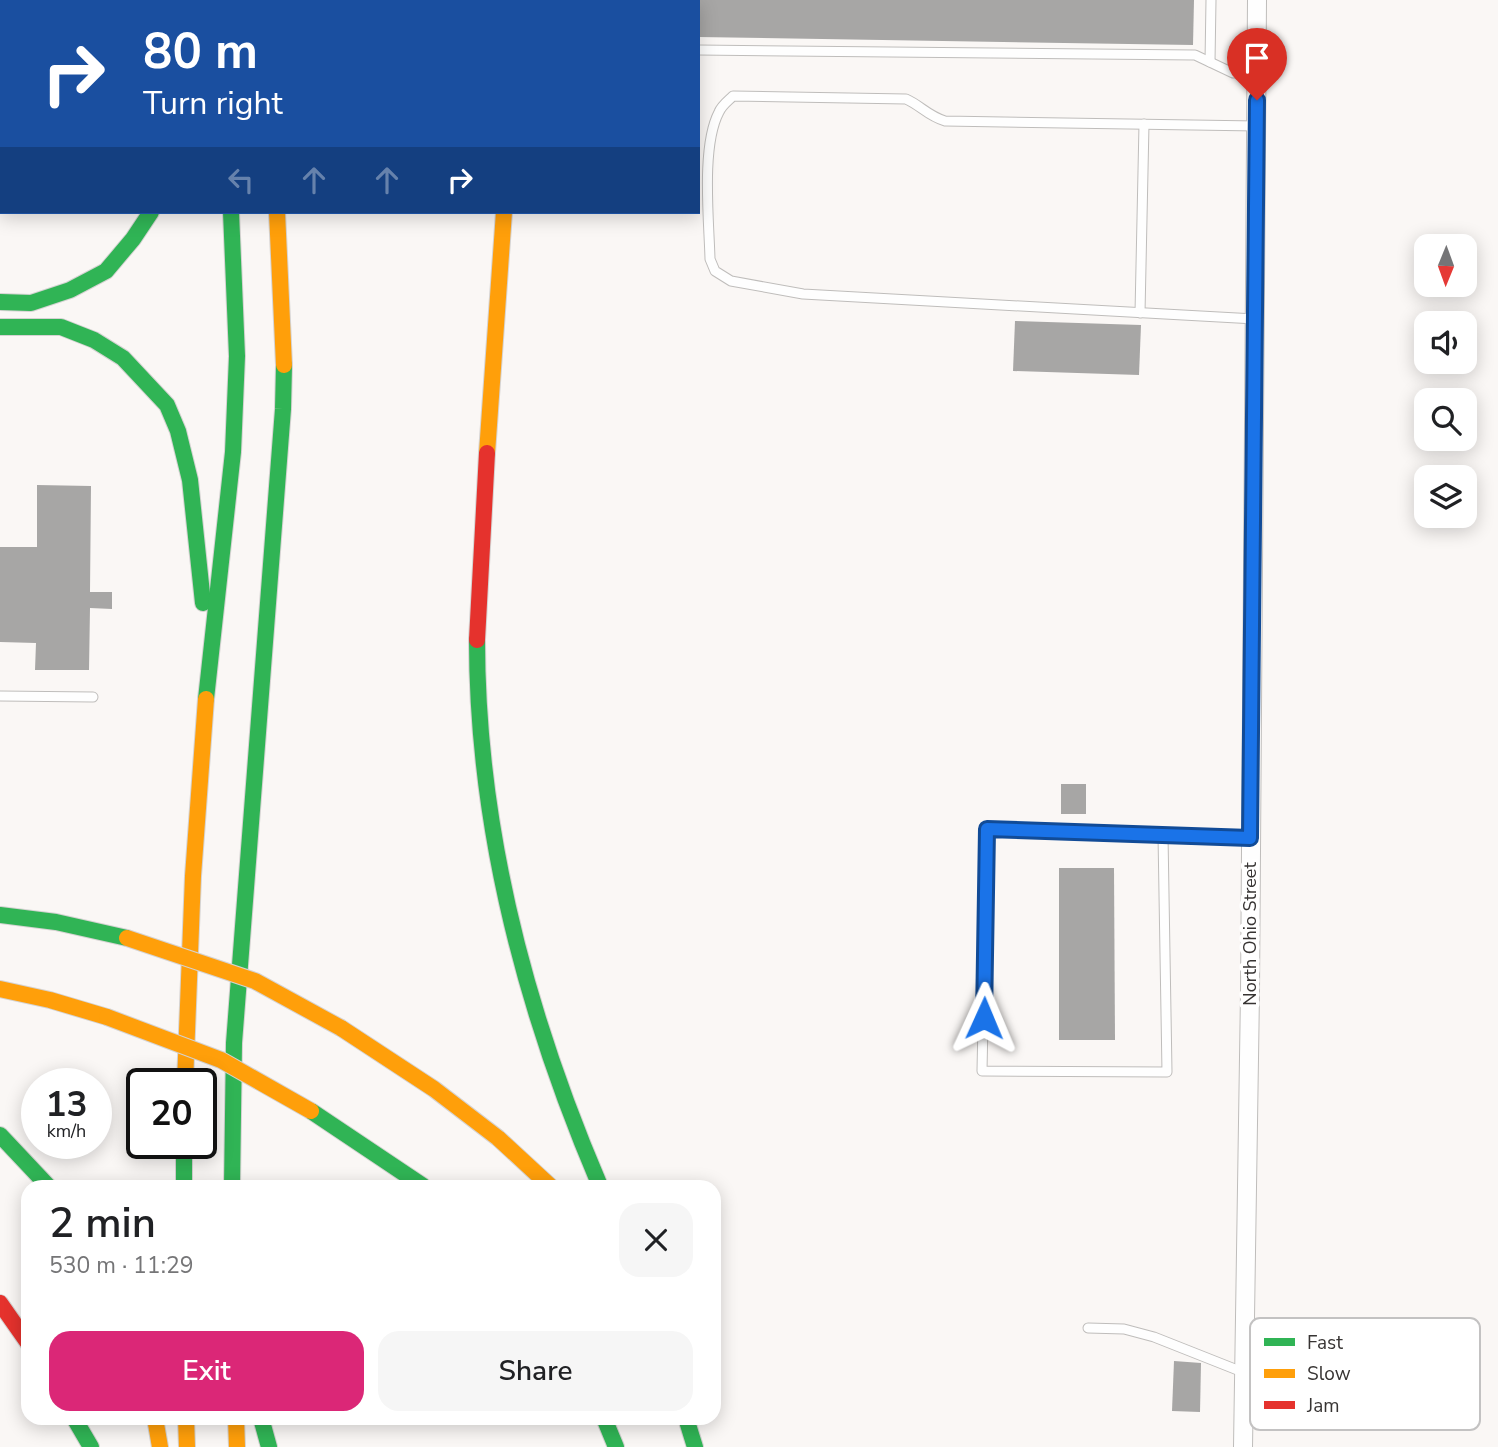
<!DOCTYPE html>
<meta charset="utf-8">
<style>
:root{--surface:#fff;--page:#f6f6f6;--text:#202124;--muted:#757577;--accent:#db2777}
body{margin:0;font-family:"Nunito Sans",sans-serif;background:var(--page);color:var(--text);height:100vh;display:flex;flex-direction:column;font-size:26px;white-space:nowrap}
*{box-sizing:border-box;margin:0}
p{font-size:23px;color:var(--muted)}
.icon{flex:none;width:38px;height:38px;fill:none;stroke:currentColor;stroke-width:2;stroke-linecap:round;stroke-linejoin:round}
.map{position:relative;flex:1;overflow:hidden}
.panel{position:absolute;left:21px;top:1180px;width:700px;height:245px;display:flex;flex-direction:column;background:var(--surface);border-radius:21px;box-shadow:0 4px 18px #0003}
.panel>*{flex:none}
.top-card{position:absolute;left:0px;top:0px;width:700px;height:214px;box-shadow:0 4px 18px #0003;background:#1a4fa0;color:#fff;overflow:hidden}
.needle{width:46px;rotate:181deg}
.tools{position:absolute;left:1414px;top:234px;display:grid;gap:14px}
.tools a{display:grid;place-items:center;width:63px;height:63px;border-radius:14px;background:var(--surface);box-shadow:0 4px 18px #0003;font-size:35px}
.speed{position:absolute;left:21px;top:1068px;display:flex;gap:14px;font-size:35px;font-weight:700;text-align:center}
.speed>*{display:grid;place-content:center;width:91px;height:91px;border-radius:50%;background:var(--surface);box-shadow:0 4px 18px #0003;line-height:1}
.speed small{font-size:18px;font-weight:400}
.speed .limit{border:4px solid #111;border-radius:10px;background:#fff;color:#111}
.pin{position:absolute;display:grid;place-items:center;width:60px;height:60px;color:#fff;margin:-72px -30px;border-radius:50% 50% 50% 0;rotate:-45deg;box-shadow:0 0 7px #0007}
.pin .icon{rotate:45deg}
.me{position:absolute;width:77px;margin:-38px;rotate:1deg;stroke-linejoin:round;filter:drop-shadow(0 0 5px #0008)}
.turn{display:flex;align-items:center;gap:24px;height:147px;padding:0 28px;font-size:32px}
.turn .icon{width:91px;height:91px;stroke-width:2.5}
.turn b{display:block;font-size:49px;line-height:60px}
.lanes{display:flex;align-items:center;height:66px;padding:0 28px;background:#0003;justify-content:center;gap:35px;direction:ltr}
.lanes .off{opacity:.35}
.round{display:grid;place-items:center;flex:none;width:74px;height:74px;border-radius:21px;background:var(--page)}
.overview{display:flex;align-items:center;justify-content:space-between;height:119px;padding:0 28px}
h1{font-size:42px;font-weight:600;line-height:52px}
.button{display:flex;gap:14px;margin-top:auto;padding:14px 28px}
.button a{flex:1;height:80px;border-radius:21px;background:var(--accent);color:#fff;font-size:28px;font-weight:600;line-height:80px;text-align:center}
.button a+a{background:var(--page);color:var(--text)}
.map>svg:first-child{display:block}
</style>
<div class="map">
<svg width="1498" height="1447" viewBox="0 0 1498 1447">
<rect width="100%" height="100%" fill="#faf7f5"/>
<g fill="#a7a6a5">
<path d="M698,0H1194L1193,45L698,37Z"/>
<path d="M1015,321L1141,325L1139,375L1013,371Z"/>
<path d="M37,485L91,486L90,592H112V609L90,608L89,670H35L36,643L0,642V547H37Z"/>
<rect x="1061" y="784" width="25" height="30"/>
<path d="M1059,868H1114L1115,1040H1059Z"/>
<path d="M1174,1361L1201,1363L1200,1412L1172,1411Z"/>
</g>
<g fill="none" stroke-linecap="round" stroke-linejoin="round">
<defs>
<g id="lane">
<path d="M660,2V0"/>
<path d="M698,50L1195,55L1233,73H1257"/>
<path d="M1210,62L1211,0"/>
<path d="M1140,313L1144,124"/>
<path d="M1255,319L803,294L731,281L715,271L710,259C709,220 701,146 719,112C722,105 728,101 733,96L906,99C920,105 928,116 945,121L1257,126"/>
<path d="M0,696L93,697"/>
<path d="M1163,835L1167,1072L982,1071L987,829L1250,838"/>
<path d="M1088,1328L1124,1329L1154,1337L1245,1373"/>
</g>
<path id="street" d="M1243,1447L1250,993L1257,0"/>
<g id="fast">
<path d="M199,0V2"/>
<path d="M515,0V2"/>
<path d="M0,302L31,303L70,290L106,271L133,239L151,212"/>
<path d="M0,327H61L94,340L123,358L167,405L178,431L190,480L203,603"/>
<path d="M477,640C477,829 526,1013 600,1186"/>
<path d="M206,699L233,452L237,356L231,212"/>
<path d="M0,915L56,922L127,938"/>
<path d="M311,1111L423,1186"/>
<path d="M0,1135L48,1186"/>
<path d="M184,1143V1186"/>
<path d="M232,1186L234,1043L283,409L284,365"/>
<path d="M74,1418L91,1447"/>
<path d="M261,1418L269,1447"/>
<path d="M604,1418L616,1447"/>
<path d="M686,1418L695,1447"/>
</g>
<g id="slow">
<path d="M243,0L244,2"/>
<path d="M277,212L284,365"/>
<path d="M487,453L504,212"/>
<path d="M0,989L50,1000L107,1017"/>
<path d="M341,1028L434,1089L498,1138L550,1186"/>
<path d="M185,1083L193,876L206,699"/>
<path d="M155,1418L160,1447"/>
<path d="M186,1418L187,1447"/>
<path d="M236,1418L237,1447"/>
</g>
<g id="jam">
<path d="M477,640L487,453"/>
<path d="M0,1303L28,1343"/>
</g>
</defs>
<use href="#lane" stroke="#bfbdbb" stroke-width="11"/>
<use href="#street" stroke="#bfbdbb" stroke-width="20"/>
<use href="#fast" stroke="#d5d3d2" stroke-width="18"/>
<use href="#slow" stroke="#d5d3d2" stroke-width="18"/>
<use href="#jam" stroke="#d5d3d2" stroke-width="18"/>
<use href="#lane" stroke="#fefefe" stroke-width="9"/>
<use href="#street" stroke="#fefefe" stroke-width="18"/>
<use href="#fast" stroke="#30b455" stroke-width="16"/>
<use href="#slow" stroke="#ff9f0a" stroke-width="16"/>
<use href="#jam" stroke="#e5322d" stroke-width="16"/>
<defs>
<g id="slow-bridge">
<path d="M127,938L255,981L341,1028"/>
<path d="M107,1017L221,1060L311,1111"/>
</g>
</defs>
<use href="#slow-bridge" stroke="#d5d3d2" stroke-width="18" stroke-linecap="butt"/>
<use href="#slow-bridge" stroke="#ff9f0a" stroke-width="16"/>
</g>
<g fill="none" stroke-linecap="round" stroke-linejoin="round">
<defs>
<path id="route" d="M984,1018L987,829L1250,838L1257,100"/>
</defs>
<use href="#route" stroke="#114b97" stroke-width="18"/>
<use href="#route" stroke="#1a73e8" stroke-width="12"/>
</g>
<g text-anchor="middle" stroke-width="7" stroke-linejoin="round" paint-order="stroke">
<g font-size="18" fill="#373433" stroke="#fff">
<text transform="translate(1250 934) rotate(-90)" y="6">North Ohio Street</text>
</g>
</g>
<rect x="1250" y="1318" width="230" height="112" rx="10" fill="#fff" stroke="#c3c2c2" stroke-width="2"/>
<rect x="1264" y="1338" width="31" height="8" fill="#30b455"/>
<rect x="1264" y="1369" width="31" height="9" fill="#ff9f0a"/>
<rect x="1264" y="1401" width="31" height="8" fill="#e5322d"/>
<g font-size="19" fill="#373433">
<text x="1307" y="1349">Fast</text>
<text x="1307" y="1380">Slow</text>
<text x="1307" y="1412">Jam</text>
</g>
</svg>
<div class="tools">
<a><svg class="needle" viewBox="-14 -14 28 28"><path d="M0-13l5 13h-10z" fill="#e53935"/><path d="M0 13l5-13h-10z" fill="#757577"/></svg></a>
<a><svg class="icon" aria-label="sound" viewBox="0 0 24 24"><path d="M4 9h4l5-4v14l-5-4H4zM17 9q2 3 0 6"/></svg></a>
<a><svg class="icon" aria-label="search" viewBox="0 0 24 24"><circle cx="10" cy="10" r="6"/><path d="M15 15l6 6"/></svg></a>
<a><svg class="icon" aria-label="layers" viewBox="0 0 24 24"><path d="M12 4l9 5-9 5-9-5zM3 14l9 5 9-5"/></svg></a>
</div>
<div class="speed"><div>13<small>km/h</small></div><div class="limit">20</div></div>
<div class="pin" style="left:1257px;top:100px;background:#d93025"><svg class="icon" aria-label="arrive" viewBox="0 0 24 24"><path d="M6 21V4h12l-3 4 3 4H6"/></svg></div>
<svg class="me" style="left:984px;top:1018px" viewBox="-20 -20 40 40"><path d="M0-17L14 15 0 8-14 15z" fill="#1a73e8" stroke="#fff" stroke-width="4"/></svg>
<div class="top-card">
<div class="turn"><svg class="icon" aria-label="right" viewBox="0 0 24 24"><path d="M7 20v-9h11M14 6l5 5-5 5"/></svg><div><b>80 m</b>Turn right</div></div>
<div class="lanes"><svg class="icon off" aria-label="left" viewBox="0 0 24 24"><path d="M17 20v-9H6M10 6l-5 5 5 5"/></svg><svg class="icon off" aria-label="ahead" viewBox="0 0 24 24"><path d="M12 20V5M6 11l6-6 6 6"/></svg><svg class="icon off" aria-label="ahead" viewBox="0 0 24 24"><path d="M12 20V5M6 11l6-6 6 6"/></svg><svg class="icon" aria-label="right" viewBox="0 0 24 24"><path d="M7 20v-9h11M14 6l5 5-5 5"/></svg></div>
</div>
<section class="panel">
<div class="overview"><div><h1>2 min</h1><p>530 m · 11:29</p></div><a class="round"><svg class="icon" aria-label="close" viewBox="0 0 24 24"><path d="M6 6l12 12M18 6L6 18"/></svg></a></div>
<div class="button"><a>Exit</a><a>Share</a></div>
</section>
</div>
